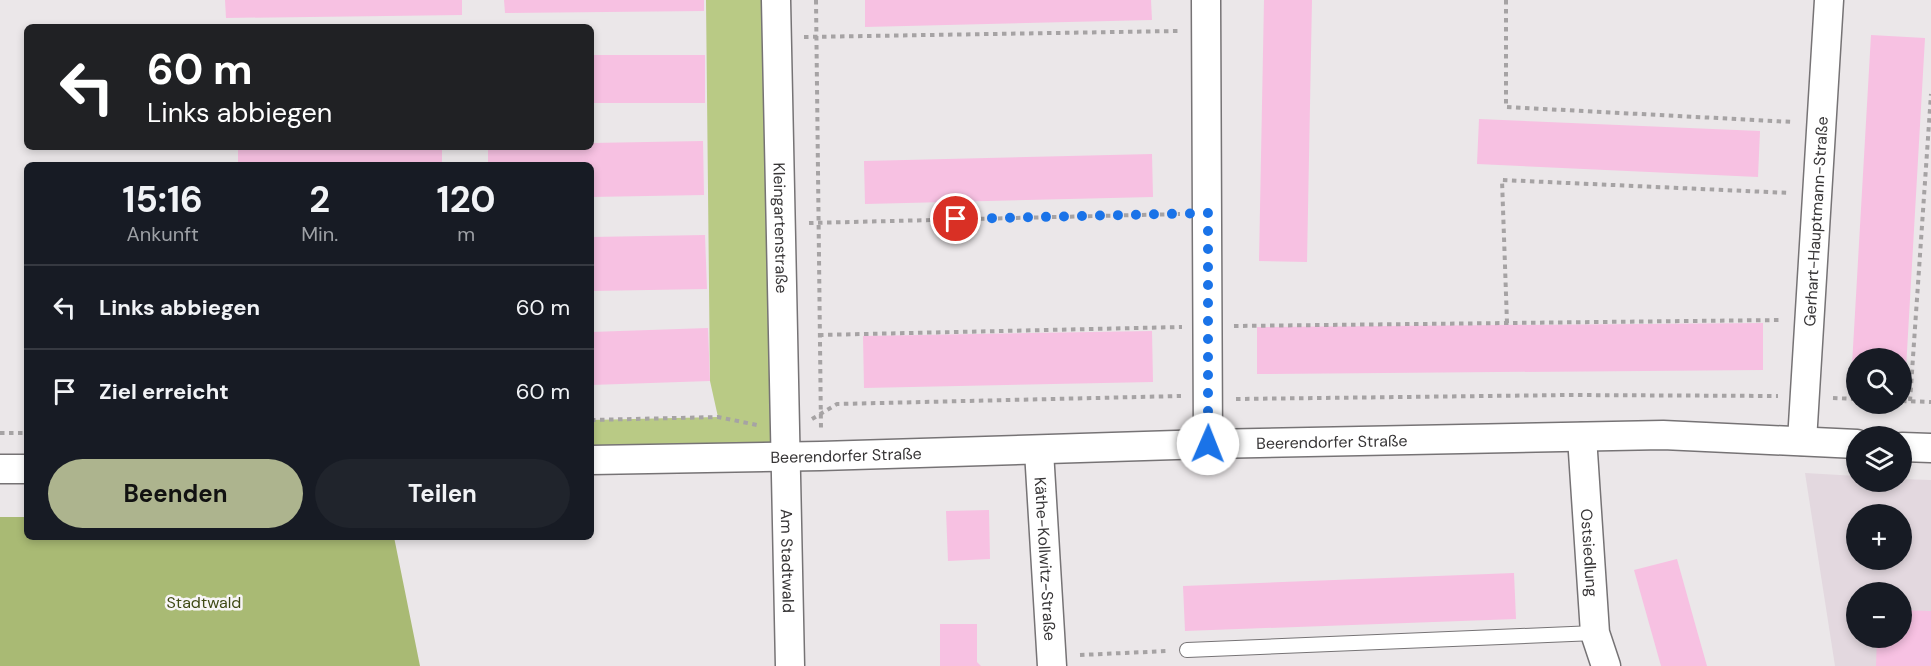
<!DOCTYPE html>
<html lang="de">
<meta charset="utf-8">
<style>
:root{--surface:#171b24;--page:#20242c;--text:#f1f3f6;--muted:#9ea1a6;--line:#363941;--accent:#adb48e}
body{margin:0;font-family:"DM Sans",sans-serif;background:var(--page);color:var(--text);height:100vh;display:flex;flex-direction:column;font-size:22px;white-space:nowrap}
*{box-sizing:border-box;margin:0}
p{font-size:20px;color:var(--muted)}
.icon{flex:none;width:33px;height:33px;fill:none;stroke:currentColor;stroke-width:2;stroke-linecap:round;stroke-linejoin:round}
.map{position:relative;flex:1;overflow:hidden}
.panel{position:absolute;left:24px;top:162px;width:570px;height:378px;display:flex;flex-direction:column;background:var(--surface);border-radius:9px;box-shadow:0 3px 9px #0003}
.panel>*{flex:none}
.top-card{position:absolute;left:24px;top:24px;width:570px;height:126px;border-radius:9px;box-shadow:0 3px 9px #0003;background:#202124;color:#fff;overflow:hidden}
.controls{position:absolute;left:1846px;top:348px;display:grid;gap:12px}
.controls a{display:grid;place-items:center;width:66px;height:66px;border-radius:50%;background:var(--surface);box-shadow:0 3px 9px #0003;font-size:30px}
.pin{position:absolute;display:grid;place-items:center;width:51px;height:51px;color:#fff;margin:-26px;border:3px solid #fff;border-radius:50%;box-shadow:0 2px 6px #0007}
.me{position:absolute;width:66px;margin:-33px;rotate:1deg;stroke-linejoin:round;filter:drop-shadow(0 0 4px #0008)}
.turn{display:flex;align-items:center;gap:21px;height:126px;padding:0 24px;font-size:27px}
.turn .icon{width:78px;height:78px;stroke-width:2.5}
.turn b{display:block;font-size:42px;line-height:51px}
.eta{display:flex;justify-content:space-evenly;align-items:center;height:102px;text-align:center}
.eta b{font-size:36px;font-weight:700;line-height:42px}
.button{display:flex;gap:12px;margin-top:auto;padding:12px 24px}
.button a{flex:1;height:69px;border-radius:36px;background:var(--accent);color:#111;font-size:24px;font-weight:700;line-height:69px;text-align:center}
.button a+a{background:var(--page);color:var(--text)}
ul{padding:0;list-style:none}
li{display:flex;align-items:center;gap:18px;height:84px;padding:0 24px;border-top:2px solid var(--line)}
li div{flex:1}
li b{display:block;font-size:22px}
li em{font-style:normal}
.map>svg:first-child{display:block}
</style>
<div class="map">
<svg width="1931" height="666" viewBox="0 0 1931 666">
<rect width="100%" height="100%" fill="#ebe7e9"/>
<path fill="#e3d8df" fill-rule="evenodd" d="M1805,473L1857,476V482H1902V479L1931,480V666H1835ZM1857,514H1902V560H1857ZM1857,592H1902V638H1857Z"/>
<path fill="#b9ca85" d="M706,0H776L784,457L591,460V420L718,417L710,381Z"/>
<path fill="#a9ba74" d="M0,517H27V537H394L420,666H0Z"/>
<g fill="#f7c1e2">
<path d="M225,0H462V15L226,18Z"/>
<path d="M504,0H704V11L505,13Z"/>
<path d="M865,0H1151L1152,20L865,27Z"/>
<path d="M1264,0H1312L1307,262L1259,261Z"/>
<path d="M1871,35L1925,38L1906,369L1902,368V358H1857V366L1852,365Z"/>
<rect x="591" y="55" width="114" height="48"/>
<path d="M1479,119L1760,131L1758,177L1477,164Z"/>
<path d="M703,141L704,195L591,197V165H488V147H591V143Z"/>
<path d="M375,147H442V165H238V150Z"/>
<path d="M1152,154L1153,197L865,204L864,161Z"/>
<path d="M705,235L707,289L591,291V237Z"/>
<path d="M1763,323V370L1257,374V327Z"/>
<path d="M708,328L710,381L591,385V332Z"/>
<path d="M1152,331L1153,382L864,388L863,336Z"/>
<path d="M989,510L990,559L948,561L946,511Z"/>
<path d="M1677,559L1694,620L1707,666H1661L1634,570Z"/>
<path d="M1514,573L1516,619L1185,631L1183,586Z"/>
<path d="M1902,610L1931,611V666H1876L1877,638H1902Z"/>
<path d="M940,624H977V662L981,666H940Z"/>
</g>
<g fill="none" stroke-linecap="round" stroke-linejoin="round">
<defs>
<path id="lane" d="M1187,650L1595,633"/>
<g id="street">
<path id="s1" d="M776,0L790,666"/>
<path d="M1206,0L1208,444"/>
<path id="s2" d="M1582,437L1595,633L1606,666"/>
<path id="s3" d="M1802,441L1829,0"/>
<path d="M1902,447L1931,448"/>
<path id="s4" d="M1039,451L1052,666"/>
<path id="s5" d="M591,460L821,456L1208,444L1663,435L1857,444"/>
<path d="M0,469H27"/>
</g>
</defs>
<use href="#lane" stroke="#767375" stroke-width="16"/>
<use href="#street" stroke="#767375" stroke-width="31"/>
<g stroke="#a6a3a4" stroke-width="4" stroke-dasharray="4.5 4.5" stroke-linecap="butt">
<path d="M816,0L821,429"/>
<path d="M1506,0V107L1793,122"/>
<path d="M804,37L1178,31"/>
<path d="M809,223L1180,214"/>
<path d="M1507,323L1502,180L1790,193"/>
<path d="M1234,326L1781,320"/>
<path d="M819,335L1182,327"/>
<path d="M1833,398L1857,399"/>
<path d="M1236,399L1569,395L1778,396"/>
<path d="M1902,401L1931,402"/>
<path d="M1910,401L1931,94"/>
<path d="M812,419L837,404L1181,396"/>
<path d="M591,420L718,417L757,425"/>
<path d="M0,433H27"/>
<path d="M1080,655L1168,651"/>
</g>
<use href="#lane" stroke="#fff" stroke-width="14"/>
<use href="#street" stroke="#fff" stroke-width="28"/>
</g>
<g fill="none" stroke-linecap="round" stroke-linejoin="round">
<path stroke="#1a73e8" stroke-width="10" stroke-dasharray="0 18" d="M956,219L1208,213V444"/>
</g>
<g text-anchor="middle" stroke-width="5" stroke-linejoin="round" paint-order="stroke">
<g font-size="16" fill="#383637" stroke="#f8f5f7">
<text dy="6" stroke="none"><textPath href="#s3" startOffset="220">Gerhart-Hauptmann-Straße</textPath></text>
<text dy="6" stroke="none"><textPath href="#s1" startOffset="228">Kleingartenstraße</textPath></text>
<text dy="6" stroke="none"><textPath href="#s5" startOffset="741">Beerendorfer Straße</textPath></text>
<text dy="6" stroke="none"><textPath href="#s5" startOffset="255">Beerendorfer Straße</textPath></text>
<text dy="6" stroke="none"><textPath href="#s2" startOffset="116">Ostsiedlung</textPath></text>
<text dy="6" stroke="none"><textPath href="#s4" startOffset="108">Käthe-Kollwitz-Straße</textPath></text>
<text dy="6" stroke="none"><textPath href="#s1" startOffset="561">Am Stadtwald</textPath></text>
</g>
<g font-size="16" fill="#404a16" stroke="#f8f5f7">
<text x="204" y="608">Stadtwald</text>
</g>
</g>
</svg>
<div class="controls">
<a><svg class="icon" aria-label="search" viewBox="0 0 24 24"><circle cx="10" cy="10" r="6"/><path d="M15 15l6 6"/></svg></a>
<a><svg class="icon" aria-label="layers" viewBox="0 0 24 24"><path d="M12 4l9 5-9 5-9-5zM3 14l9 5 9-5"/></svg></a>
<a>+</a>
<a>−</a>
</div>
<div class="pin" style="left:956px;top:219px;background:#d93025"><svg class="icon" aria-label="arrive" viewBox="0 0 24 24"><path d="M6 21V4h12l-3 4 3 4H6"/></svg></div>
<svg class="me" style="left:1208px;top:444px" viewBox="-20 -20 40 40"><circle r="19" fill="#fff"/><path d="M0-13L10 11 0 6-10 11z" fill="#1a73e8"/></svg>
<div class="top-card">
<div class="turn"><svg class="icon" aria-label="left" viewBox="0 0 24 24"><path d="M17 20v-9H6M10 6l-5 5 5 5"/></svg><div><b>60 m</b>Links abbiegen</div></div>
</div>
<section class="panel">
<div class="eta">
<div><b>15:16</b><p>Ankunft</p></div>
<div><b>2</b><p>Min.</p></div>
<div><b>120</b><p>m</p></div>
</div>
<ul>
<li><svg class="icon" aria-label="left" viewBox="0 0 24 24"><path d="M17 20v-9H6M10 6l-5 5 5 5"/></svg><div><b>Links abbiegen</b></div><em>60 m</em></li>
<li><svg class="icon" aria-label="arrive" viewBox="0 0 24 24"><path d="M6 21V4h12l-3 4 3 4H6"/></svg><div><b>Ziel erreicht</b></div><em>60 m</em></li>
</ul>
<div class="button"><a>Beenden</a><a>Teilen</a></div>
</section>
</div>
